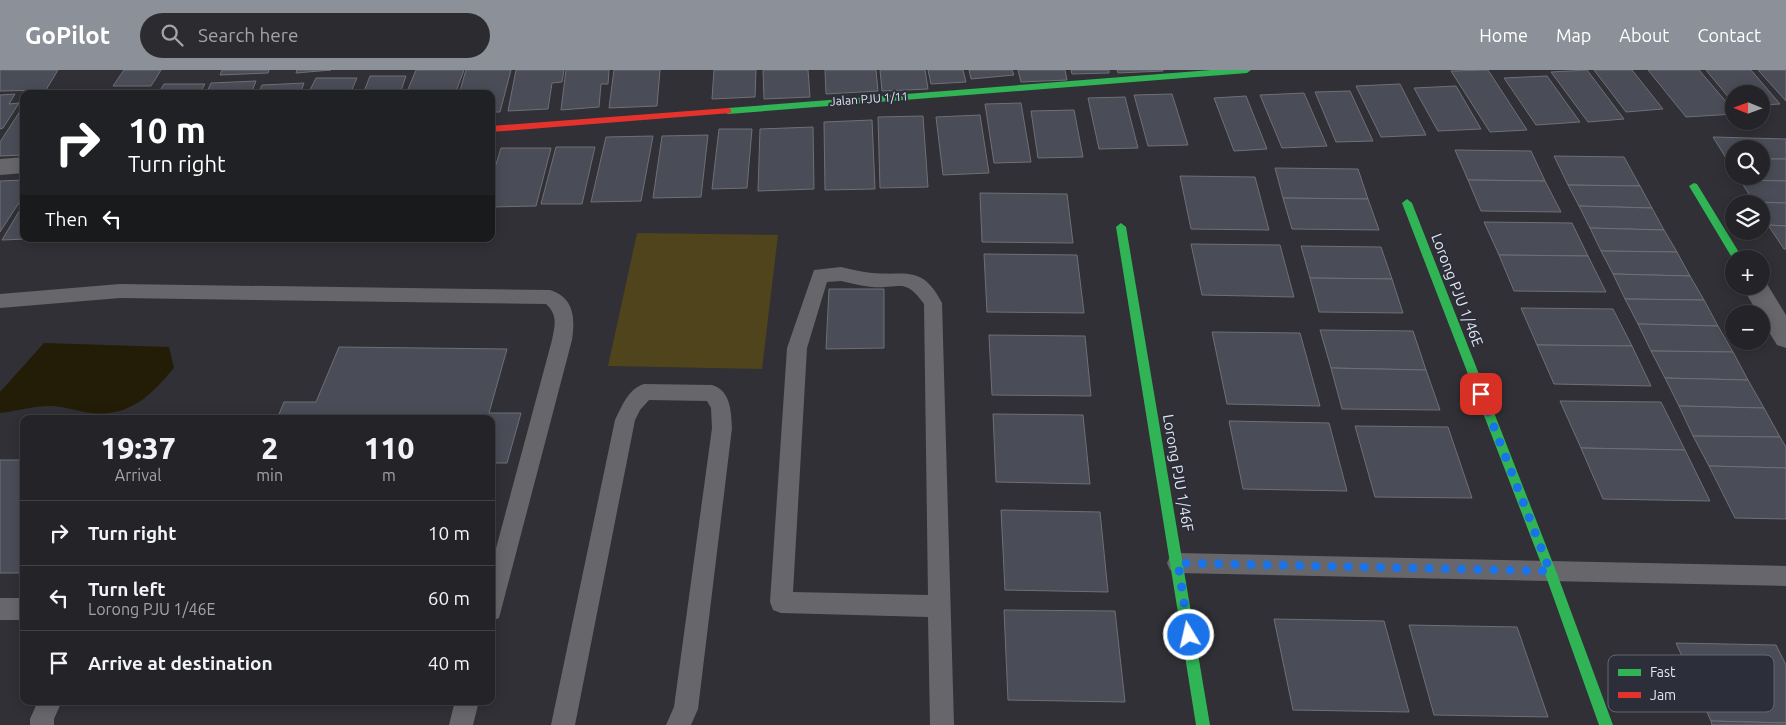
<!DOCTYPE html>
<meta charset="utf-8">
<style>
:root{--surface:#242428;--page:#2c2c30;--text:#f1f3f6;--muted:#a3a4a8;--line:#414145;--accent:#8c9099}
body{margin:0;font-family:Ubuntu,sans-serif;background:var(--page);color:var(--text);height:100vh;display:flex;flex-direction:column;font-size:19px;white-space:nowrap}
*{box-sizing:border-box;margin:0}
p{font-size:16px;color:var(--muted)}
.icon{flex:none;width:28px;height:28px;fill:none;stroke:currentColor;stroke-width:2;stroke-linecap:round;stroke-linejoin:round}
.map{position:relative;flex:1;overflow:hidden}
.details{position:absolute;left:20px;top:345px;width:475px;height:290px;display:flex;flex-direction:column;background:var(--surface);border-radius:10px;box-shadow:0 2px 12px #0003,0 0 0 1px var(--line)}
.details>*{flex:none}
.banner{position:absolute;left:20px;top:20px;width:475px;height:152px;border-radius:10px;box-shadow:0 2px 12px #0003,0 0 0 1px var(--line);background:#202124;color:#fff;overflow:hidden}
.needle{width:32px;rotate:271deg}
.fabs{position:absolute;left:1725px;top:15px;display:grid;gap:10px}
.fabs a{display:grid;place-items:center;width:45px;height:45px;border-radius:50%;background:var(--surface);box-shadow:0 2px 12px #0003,0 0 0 1px var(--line);font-size:25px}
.pin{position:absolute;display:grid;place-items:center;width:42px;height:42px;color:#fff;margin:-21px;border-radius:10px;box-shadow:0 2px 8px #0006}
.me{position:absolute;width:55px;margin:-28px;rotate:351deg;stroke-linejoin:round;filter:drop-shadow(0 0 4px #0008)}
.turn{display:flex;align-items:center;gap:18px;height:105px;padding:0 25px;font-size:22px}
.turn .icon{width:65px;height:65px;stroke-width:2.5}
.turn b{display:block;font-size:35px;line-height:42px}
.then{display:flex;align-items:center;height:48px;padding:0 25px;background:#0003;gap:10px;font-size:19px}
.eta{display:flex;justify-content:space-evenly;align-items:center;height:85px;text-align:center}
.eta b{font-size:30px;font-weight:800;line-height:35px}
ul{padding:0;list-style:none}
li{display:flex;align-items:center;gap:15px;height:65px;padding:0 25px;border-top:1px solid var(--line)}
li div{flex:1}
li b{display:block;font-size:19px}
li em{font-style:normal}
header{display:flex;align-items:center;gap:30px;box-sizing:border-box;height:70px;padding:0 25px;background:var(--accent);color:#fff}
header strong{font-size:24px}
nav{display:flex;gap:28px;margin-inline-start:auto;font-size:18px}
.search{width:350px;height:45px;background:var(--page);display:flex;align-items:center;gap:12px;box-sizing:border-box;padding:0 18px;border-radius:28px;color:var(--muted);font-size:19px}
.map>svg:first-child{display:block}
</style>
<header>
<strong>GoPilot</strong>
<div class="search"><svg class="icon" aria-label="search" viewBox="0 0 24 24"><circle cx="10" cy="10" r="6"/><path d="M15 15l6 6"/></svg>Search here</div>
<nav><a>Home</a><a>Map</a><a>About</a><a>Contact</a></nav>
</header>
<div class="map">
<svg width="1786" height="655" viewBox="0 0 1786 655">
<rect width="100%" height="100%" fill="#303036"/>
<path fill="#4f441b" d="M637,163L778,165L762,299L608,296Z"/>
<path fill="#231d07" d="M44,273L169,277L174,298C150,326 130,347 91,343C78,341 66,337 53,336C35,335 18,341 0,343V322Z"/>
<g fill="#4a4c57" stroke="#6f7075">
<path d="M0,0H58L46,20L0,21Z"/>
<path d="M124,0H161L151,16H113Z"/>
<path d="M222,0H269L268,3L220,5Z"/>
<path d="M297,0H331L296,3Z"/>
<path d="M416,0H464L455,24H406Z"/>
<path d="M466,0H511L500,42H491V24H459Z"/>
<path d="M516,0H564L562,12L552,13L548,39L508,41Z"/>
<path d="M566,0H609L608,14H601L599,37L561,40Z"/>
<path d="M614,0H660L657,36L609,38Z"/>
<path d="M714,0H756L755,27L712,29Z"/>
<path d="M763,0H808L810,27L764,29Z"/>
<path d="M825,0H876L878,21L826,24Z"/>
<path d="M880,0H925L928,19L882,21Z"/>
<path d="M928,0H963L966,12L931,14Z"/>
<path d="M969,0H1012L1014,5L971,9Z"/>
<path d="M1018,0H1065L1067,10L1021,12Z"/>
<path d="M1071,0H1109V3L1072,4Z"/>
<path d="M1117,0H1163V1L1118,3Z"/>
<path d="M1488,0L1527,60L1490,62L1451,1Z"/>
<path d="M1587,0L1624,49L1588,52L1551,2Z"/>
<path d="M1594,0H1632L1663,39L1626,42Z"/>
<path d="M1648,0H1699L1734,41V44L1686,47Z"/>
<path d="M1706,0H1751L1780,34L1761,35V24H1734V34Z"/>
<path d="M1758,0H1786V31Z"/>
<path d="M370,6H406L400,24H363Z"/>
<path d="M1547,6L1580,52L1536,55L1504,8Z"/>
<path d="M316,8H357L350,24H308Z"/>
<path d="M256,11L251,24H206L211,13Z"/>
<path d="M304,13L300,24H258L262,15Z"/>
<path d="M164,14H205L199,24H158Z"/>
<path d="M1400,14L1426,65L1381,67L1356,16Z"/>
<path d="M1456,16L1481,59L1438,61L1414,18Z"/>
<path d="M1350,21L1373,71L1336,72L1315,22Z"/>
<path d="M1304,23L1327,76L1282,78L1260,25Z"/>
<path d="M15,24L9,34L19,33L3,58L0,59V25Z"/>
<path d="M1172,24L1188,75L1148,76L1134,25Z"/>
<path d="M1246,26L1267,79L1234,81L1214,28Z"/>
<path d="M1125,27L1138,78L1099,79L1088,28Z"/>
<path d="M1021,33L1031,92L994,93L985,34Z"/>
<path d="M24,35V85L0,86V72Z"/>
<path d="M1074,40L1083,87L1038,88L1031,41Z"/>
<path d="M980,45L989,103L943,105L936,47Z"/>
<path d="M923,46L928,117L880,118L878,47Z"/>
<path d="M872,50L875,119L825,120L824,52Z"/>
<path d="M813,57L814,119L758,121L760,59Z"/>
<path d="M719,59H752L747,118L712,119Z"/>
<path d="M708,65L701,127L653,128L662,66Z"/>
<path d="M653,66L641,131L591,132L606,67Z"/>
<path d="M1713,67L1786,69V89H1761V79H1734V88H1726Z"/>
<path d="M556,77H595L582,134H541Z"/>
<path d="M501,78H551L536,136L491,137V111Z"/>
<path d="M1455,80L1531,81L1545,111L1468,110Z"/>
<path d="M1554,86L1624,87L1640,116L1568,115Z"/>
<path d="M1761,89H1786V111L1740,110L1738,106H1761Z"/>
<path d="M1275,98L1358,99L1368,129L1283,128Z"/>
<path d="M1180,106L1255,107L1269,160L1191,159Z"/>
<path d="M24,110V125L0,162V111Z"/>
<path d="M1468,110L1545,111L1561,142L1481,141Z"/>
<path d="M1740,110L1786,111V133L1754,132Z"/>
<path d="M1568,115L1640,116L1652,138L1579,136Z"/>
<path d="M980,123L1067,124L1073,173L982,172Z"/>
<path d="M1283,128L1368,129L1379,160L1292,159Z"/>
<path d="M1754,132L1786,133V156L1768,155L1761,144V134Z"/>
<path d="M24,133V169H27L2,170Z"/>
<path d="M1579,136L1652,138L1664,160L1590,158Z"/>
<path d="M1484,152L1572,153L1588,186L1499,185Z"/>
<path d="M1768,155L1786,156V179H1784Z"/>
<path d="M1590,158L1664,160L1677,182L1601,181Z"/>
<path d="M69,169H125L68,171Z"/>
<path d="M1191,174L1280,175L1294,227L1202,225Z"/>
<path d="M1301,176L1381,177L1392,209L1310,208Z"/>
<path d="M1601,181L1677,182L1690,206L1613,204Z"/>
<path d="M984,184L1077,185L1084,243L987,242Z"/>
<path d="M1499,185L1588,186L1606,222L1514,221Z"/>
<path d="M1613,204L1690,206L1704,230L1625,229Z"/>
<path d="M1310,208L1392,209L1403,243L1319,242Z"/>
<path d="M829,219H884V278L826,279Z"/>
<path d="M1625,229L1704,230L1718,256L1638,254Z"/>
<path d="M1521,238L1613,239L1632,276L1537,275Z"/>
<path d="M1638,254L1718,256L1733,282L1651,281Z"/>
<path d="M1320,260L1413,261L1426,300L1331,298Z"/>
<path d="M1212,262L1300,263L1320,336L1227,334Z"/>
<path d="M989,265L1085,266L1091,326L992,325Z"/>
<path d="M1537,275L1632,276L1651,316L1554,314Z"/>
<path d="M339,277L507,279L489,343H521L507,393H491V349H277L284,332H316Z"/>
<path d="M1651,281L1733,282L1748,310L1665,308Z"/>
<path d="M1331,298L1426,300L1440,340L1342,339Z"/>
<path d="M1665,308L1748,310L1764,338L1679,336Z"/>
<path d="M1560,331L1661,332L1685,380L1581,378Z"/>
<path d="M1679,336L1764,338L1780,367L1693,366Z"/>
<path d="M993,344L1083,345L1090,414L996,412Z"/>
<path d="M1229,351L1329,353L1347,421L1243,419Z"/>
<path d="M1355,356L1448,357L1472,428L1375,427Z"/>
<path d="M1693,366L1780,367L1786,377V398L1709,396Z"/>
<path d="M1581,378L1685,380L1710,431L1603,429Z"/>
<rect x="0" y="390" width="24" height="113"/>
<path d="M1709,396L1786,398V449L1735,448Z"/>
<path d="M1001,440L1100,442L1108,522L1005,520Z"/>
<path d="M1004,540L1115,541L1125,632L1008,630Z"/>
<path d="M1274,549L1384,551L1409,642L1293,640Z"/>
<path d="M1409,555L1517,557L1548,647L1434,645Z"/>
<path d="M1676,573L1776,575L1786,595V653L1711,651Z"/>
<path d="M1711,651L1786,653V655H1712Z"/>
</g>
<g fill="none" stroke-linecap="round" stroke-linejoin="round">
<g fill="#67676b" fill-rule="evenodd">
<path d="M841,197C851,199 862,202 872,203C908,206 922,195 942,233L954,655H930L928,547L781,543L773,540L770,532L787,278L814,200ZM841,211C851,213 862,216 872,217C900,219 905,207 924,234L928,525L793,522L807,278L827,212Z"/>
<path d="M120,214L550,220C575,228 575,249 572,270L499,548L491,551V497L552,270C555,255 558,245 546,234L120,228L0,238V224Z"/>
<path d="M644,314L712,315C731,321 731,341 732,358L698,639L691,655H666L674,637L712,358L711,338L707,331L649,330L640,340L635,350L575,655H551L615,350C622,336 628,319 644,314Z"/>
<path d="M1178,483L1786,496V516L1178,503L1170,500L1167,493L1170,486Z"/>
<rect x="0" y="528" width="24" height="22"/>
<path d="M38,631H62L54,649V655H30V649Z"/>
<path d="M455,631H479L473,655H449Z"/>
</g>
<g fill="#67676b" fill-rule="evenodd">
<path d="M24,87V103L0,105V89Z"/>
<path d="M1761,208L1764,209L1786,245V278L1777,275L1761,249V244H1758L1742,216H1761Z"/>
</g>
<g fill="#30b455" fill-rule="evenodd">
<path d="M1211,0H1251L1247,3L728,44L723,41L728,38Z"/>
<path d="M1694,113L1697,114L1743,189H1734V191L1689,116Z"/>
<path d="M1407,129L1412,133L1556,501L1613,655H1599L1544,501L1402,133Z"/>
<path d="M1121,153L1126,157L1210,655H1196L1116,157Z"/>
</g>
<path fill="#e5322d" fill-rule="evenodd" d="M728,38L731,39V43L491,62V56Z"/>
</g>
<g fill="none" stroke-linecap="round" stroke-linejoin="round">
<path stroke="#1a73e8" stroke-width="9" stroke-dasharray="0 16.2" d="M1189,565L1178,493L1550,501L1481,324"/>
</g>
<g text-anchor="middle" stroke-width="4" stroke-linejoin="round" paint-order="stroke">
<g font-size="12" fill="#e4e6ee" stroke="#2c2e3a">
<text transform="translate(869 29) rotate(-4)" y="4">Jalan PJU 1/11</text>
</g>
<g font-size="15" fill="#e4e6ee" stroke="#2c2e3a">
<text transform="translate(1457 220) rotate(69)" y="5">Lorong PJU 1/46E</text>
<text transform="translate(1178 403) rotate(80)" y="5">Lorong PJU 1/46F</text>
</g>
</g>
<rect x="1608" y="585" width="166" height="57" rx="8" fill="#2c2e3a" stroke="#636570" stroke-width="1"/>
<rect x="1618" y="599" width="23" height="7" fill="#30b455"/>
<rect x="1618" y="622" width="23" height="6" fill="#e5322d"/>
<g font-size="14" fill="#e4e6ee">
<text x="1650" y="607">Fast</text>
<text x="1650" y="630">Jam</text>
</g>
</svg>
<div class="fabs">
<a><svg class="needle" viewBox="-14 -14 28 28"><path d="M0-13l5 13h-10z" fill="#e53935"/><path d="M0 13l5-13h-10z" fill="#a3a4a8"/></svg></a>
<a><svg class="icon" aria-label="search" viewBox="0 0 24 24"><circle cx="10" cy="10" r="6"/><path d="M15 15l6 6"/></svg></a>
<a><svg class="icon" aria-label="layers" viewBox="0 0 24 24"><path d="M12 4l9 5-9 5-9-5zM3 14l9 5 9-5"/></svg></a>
<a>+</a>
<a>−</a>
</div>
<div class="pin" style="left:1481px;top:324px;background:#d93025"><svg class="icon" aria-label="arrive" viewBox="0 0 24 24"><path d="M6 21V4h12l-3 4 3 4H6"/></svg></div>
<svg class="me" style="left:1189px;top:565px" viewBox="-20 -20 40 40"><circle r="17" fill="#1a73e8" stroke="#fff" stroke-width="3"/><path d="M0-11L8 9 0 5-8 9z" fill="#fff"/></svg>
<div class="banner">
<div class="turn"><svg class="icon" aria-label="right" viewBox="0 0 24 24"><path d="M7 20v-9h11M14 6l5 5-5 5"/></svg><div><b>10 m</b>Turn right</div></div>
<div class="then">Then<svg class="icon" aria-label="left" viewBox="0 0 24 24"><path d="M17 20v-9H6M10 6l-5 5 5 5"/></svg></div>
</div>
<section class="details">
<div class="eta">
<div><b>19:37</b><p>Arrival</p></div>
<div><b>2</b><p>min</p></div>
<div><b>110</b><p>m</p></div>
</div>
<ul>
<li><svg class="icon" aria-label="right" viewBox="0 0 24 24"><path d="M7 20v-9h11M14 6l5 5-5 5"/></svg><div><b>Turn right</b></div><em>10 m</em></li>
<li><svg class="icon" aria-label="left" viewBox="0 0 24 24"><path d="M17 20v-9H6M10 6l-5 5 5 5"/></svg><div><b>Turn left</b><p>Lorong PJU 1/46E</p></div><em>60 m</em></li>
<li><svg class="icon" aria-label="arrive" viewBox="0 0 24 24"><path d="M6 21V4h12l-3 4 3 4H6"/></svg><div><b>Arrive at destination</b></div><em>40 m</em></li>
</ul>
</section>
</div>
